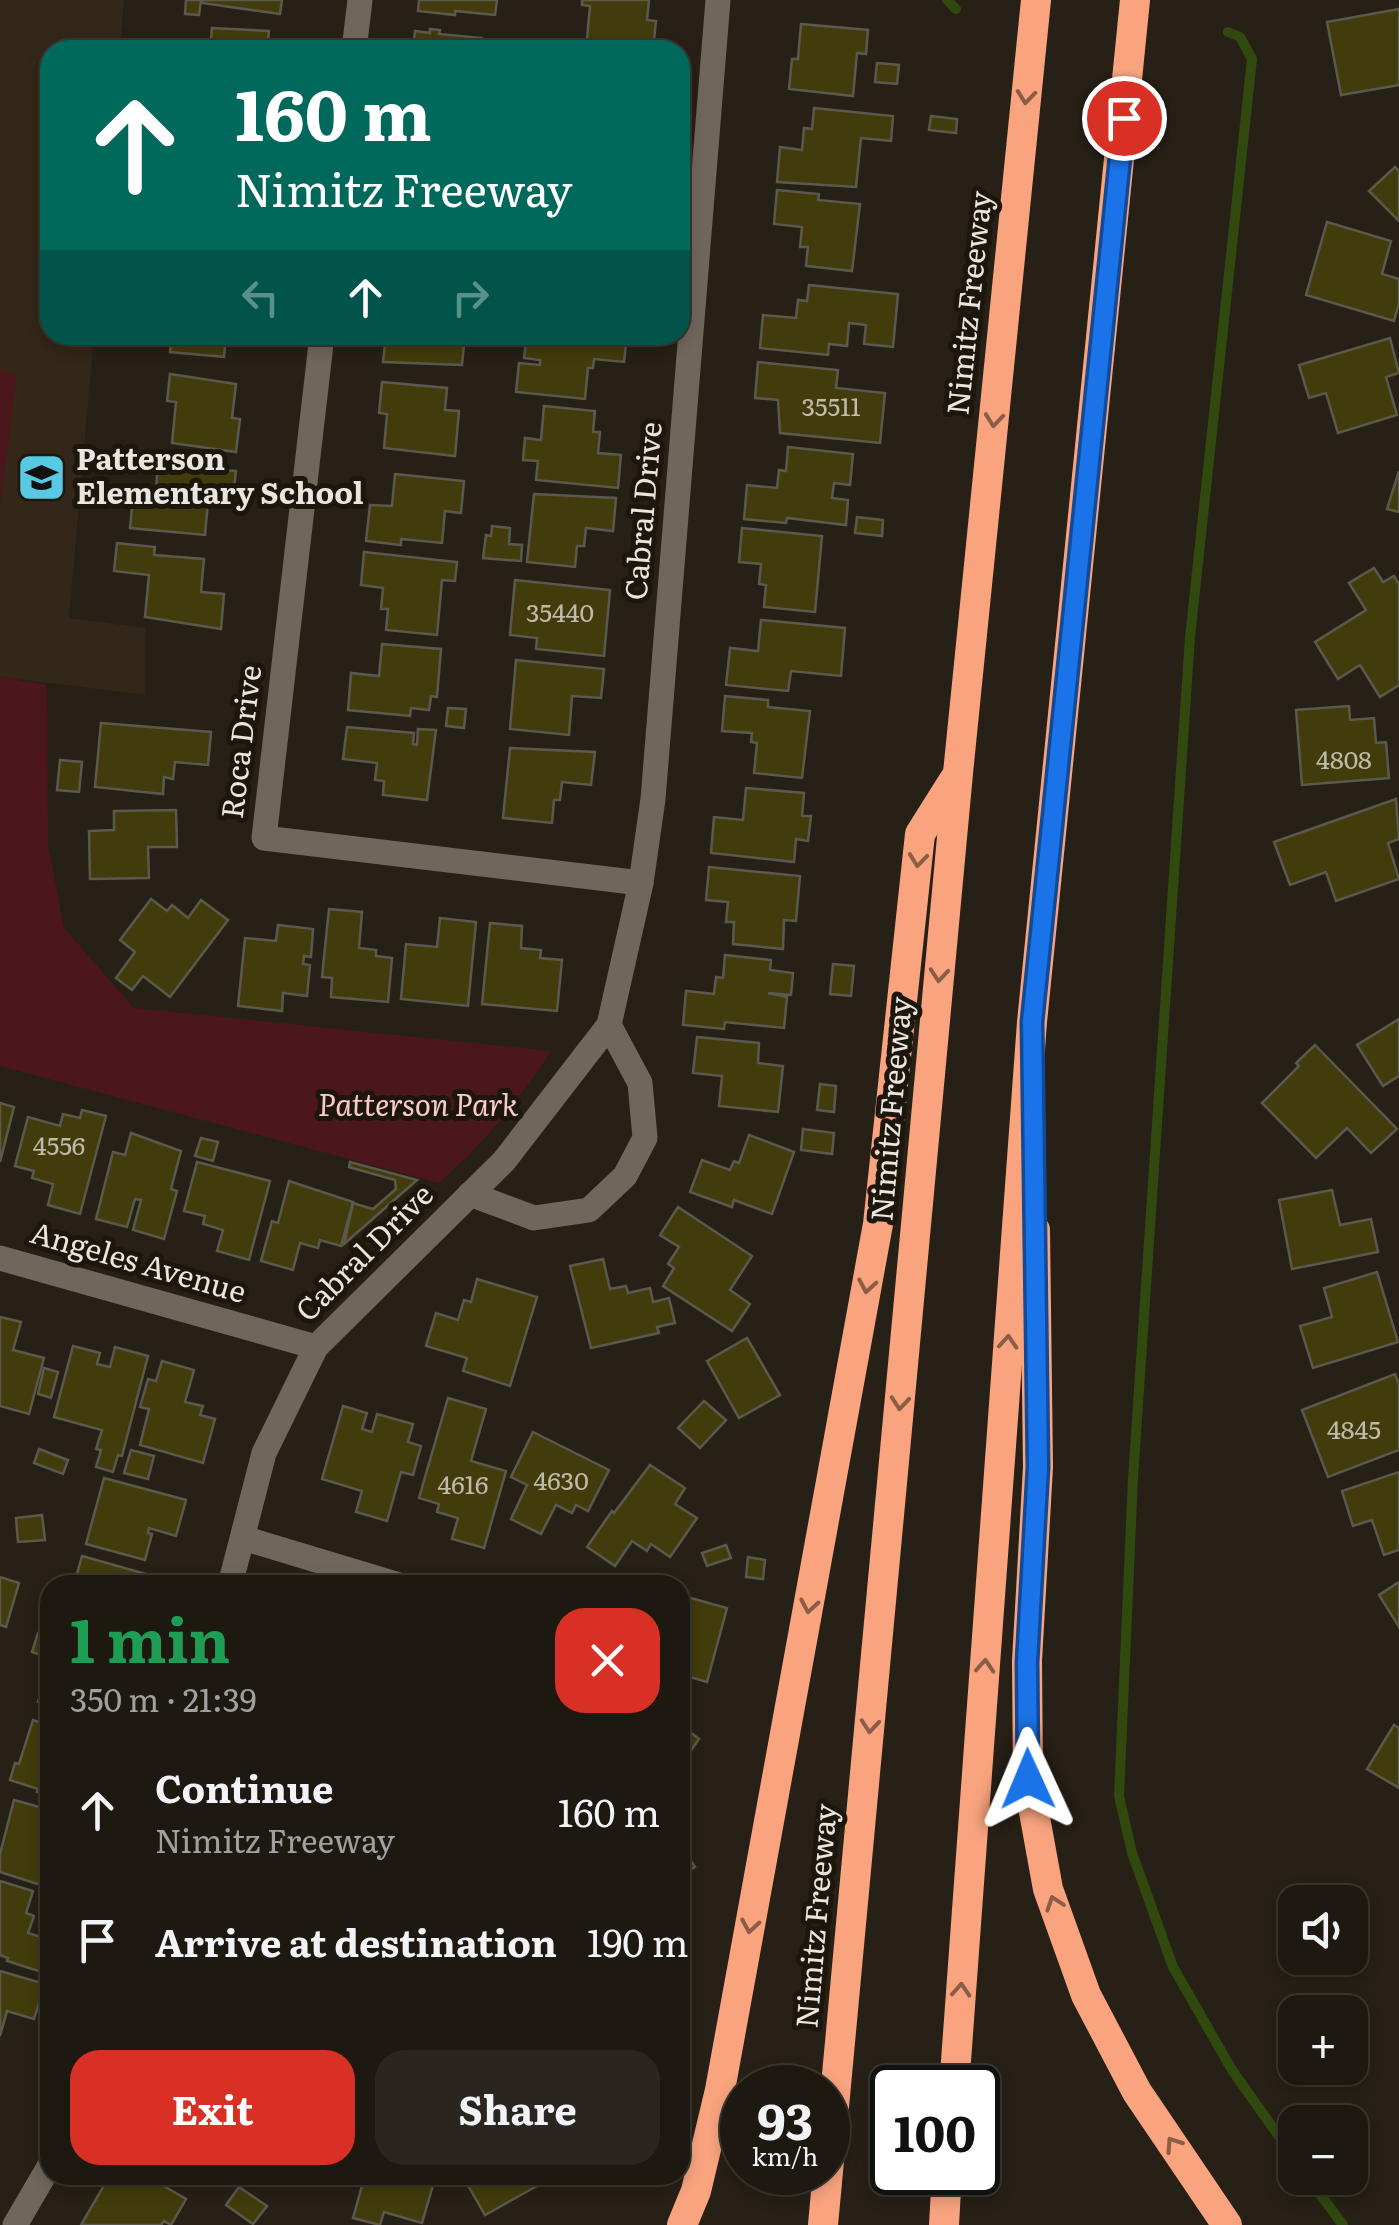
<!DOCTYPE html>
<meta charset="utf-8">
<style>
:root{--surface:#1d1810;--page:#2a251e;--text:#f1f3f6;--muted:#a0a09f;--line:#3b3730;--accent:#d93025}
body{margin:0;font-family:Literata,serif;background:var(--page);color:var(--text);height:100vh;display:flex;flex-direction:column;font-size:38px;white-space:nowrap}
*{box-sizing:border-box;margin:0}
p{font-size:32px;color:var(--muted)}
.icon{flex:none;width:55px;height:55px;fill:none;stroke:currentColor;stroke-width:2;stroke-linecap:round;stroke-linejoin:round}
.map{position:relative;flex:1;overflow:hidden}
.drawer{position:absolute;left:40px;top:1575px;width:650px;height:610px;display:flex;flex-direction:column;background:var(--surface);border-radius:30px;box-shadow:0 5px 15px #0003,0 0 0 2px var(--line)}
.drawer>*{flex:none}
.banner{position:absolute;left:40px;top:40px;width:650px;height:305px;border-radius:30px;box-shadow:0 5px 15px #0003,0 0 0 2px var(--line);background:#00695c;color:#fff;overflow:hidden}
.controls{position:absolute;left:1278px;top:1885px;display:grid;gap:20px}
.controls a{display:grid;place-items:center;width:90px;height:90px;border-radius:20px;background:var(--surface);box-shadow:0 5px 15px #0003,0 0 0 2px var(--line);font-size:50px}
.speed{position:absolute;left:720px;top:2065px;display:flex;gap:20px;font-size:50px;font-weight:700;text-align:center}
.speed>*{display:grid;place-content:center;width:130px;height:130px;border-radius:50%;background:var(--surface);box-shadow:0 5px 15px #0003,0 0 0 2px var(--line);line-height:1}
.speed small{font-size:25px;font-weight:400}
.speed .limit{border:5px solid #111;border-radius:15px;background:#fff;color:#111}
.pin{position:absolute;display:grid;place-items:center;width:85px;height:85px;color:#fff;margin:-42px;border:5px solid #fff;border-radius:50%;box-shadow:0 2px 10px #0007}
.me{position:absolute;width:110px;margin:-55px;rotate:359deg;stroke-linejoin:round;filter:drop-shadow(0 0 8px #0008)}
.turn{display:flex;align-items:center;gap:35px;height:210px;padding:0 30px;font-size:45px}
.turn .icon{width:130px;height:130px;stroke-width:2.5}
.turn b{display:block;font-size:70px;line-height:85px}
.lanes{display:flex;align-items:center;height:95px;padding:0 30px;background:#0003;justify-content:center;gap:50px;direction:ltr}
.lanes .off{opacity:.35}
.round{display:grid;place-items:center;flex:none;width:105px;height:105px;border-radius:30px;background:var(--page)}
.head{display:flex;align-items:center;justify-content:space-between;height:170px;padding:0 30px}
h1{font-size:60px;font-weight:700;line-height:75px;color:#1e9e55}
.action{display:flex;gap:20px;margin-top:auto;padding:20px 30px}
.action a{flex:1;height:115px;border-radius:30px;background:var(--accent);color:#fff;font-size:40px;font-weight:700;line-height:115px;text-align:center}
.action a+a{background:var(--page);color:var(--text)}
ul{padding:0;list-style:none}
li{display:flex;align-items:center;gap:30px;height:130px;padding:0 30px}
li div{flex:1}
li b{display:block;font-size:38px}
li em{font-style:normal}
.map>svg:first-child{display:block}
</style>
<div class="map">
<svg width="1399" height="2225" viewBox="0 0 1399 2225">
<rect width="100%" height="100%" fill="#272016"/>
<path fill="#322718" d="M0,0H124L120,50H50V335H94L69,618L145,628V695L0,677Z"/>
<g fill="#4b171d">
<path d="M0,370L17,375L0,508Z"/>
<path d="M0,677L47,685L48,844L64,928L134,1008L551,1051C516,1104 486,1141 439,1183L0,1066Z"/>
</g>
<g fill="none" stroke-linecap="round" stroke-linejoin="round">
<g stroke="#31490f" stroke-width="10">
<path d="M947,0L956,9"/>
<path d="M1228,32L1240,37L1252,59L1190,637L1133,1478L1119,1796L1132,1853L1173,1967L1232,2070L1295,2159"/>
<path d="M1308,2178L1343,2225"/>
</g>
</g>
<g fill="#423b0b" stroke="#5b594d" stroke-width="2.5">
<path d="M186,0H201L199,15L185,14Z"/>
<path d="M202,0H282L280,14L202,3Z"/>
<path d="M419,0H497L495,15L455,11V15L418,11Z"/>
<path d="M582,0H649L647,20L656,21L653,50L586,49L590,6L582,5Z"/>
<path d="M1399,9V85L1341,95L1327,22Z"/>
<path d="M801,24L868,30L866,54L857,53L853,96L789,89L792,59H798Z"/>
<path d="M212,28L269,31L267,50H210Z"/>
<path d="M430,29L440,30L439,34L482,38L480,50H413L415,31L430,33Z"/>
<path d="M877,63L899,65L897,84L875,82Z"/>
<path d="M814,108L893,116L891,141L861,138L856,187L777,182L780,147L802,150L804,128L812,129Z"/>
<path d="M931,116L957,119L956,133L929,130Z"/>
<path d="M1395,167L1399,171V221L1369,191Z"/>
<path d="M777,190L819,194L818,200L860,204L852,271L806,266L808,247H800L802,227L774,224Z"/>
<path d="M1327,222L1391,241L1382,274L1399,279V303L1394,321L1306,295Z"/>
<path d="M809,285L898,294L893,347L864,344L866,325L849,323L847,346L829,344L828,355L760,348L763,315L796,318L798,300L807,301Z"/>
<path d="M172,335H226L224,357L170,352Z"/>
<path d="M386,335H465L462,365L383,362Z"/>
<path d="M527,335H627L624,362L594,359L593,368H588L585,399L516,392L519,363L540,365V360L524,358Z"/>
<path d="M1390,338L1399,373L1386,377L1397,415L1338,433L1326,393L1309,398L1299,365Z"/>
<path d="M758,362L838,370L836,388L885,393L880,443L780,433L778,400L755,398Z"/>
<path d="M170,374L236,384L232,418L240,419L236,452L172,443L176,402L167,401Z"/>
<path d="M382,382L447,388L445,410L459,411L455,456L384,448L387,414L379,413Z"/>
<path d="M544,406L595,411L593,432H600L598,453L621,455L618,488L536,480L538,461L523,460L525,438L541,440Z"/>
<path d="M788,447L853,454L850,485L834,483L832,498L848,500L846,525L787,518L786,523L744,519L747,485L777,488L779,470L786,471Z"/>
<path d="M158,466L236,471L232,505L208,502L205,535L130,528L134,486L156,488Z"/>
<path d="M1399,471V512L1387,509Z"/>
<path d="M395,474L464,481L461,513L445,511L442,543L401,539V545L366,541L370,505L392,506Z"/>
<path d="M534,494L616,498L613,531L586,528L584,546H577L575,567L527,562Z"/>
<path d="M857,517L883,520L882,536L855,533Z"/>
<path d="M492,526L510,528L509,544L522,545L521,561L483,558L486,535L491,536Z"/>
<path d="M742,528L822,536L815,612L764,607L766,585L759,584L761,564L739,562Z"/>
<path d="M117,543L155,547L154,555L204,559L201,592L224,594L221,629L145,617L149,575L114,571Z"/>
<path d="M364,552L457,562L455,581L442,580L437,635L386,630L388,609H381L383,588L361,585Z"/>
<path d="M1374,568L1383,582L1394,576L1399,584V685L1380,697L1360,665L1338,679L1315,642L1366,610L1349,583Z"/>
<path d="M515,580L610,590L604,656L536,649L537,638L510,635Z"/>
<path d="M761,620L845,628L841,676L791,671L788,691L726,685L730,648L758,651Z"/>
<path d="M382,644L441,649L437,697L431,696L429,710L411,708L410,716L348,710L351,673L379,676Z"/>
<path d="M516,660L604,669L601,698L572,696L569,735L510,729Z"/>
<path d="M725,696L768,700V707L810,711L802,778L754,773L757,743L751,742L752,733L722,731Z"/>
<path d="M1349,706L1350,720L1374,718L1376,743L1386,742L1389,778L1302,785L1296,710Z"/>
<path d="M448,708L466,709L464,728L446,726Z"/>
<path d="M101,723L211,732L208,765L175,762L173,779L164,777L163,794L95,787Z"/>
<path d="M347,727L414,733L413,744L417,745L418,729L436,730L427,800L383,795L384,781L375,780L377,763L343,759Z"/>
<path d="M510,748L595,752L591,785L562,782L560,800H554L552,823L503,818Z"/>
<path d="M60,760L82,762L79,792L57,790Z"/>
<path d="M746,788L804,793L802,816H811L808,841L796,839L794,862L711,853L714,817L743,820Z"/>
<path d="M1396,799L1399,839L1388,843L1399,879L1336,901L1326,872L1290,885L1274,842Z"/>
<path d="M176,810L177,847H148L149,878L90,879L89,831L114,830V811Z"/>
<path d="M709,867L800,876L796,921L784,920L783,949L733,944L734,922H726L728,902L706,900Z"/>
<path d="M151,899L167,911L172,905L188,918L201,900L228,920L170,997L143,976L132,990L116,978L135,952L120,940Z"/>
<path d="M329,909L362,912L359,948L376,950V956L392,958L388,1002L331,997L332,978L322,977Z"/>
<path d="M440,918L476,922L468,1006L401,999L406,944L437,947Z"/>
<path d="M490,923L522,926L521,948L541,950L540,958L562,960L557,1011L482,1004Z"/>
<path d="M278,925L313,929L311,957L304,956L303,964L310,965L307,996L283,993L282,1011L238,1006L245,938L276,941Z"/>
<path d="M725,955L771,960L770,970L793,973L791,995L768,993L787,997L784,1028L725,1022L724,1029L683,1025L686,991L714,994L716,977L723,978Z"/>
<path d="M833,964L854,966L851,996L830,994Z"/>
<path d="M1399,1019V1076L1383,1086L1357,1045Z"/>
<path d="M697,1037L759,1043L758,1063L783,1066L778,1112L719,1106L722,1076L693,1073Z"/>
<path d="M1315,1045L1397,1129L1371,1153L1347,1128L1316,1158L1262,1103L1299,1066L1296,1063Z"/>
<path d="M820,1084L836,1086L834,1112L817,1110Z"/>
<path d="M0,1103L14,1107L0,1162Z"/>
<path d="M82,1110L106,1116L80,1214L48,1205L53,1184L32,1178L34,1171L15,1166L28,1117L60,1126L63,1114L80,1118Z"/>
<path d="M803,1129L834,1133L832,1154L801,1150Z"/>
<path d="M131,1133L181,1151L171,1189L177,1191L164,1239L133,1230L141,1200L135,1199L127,1227L96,1219L113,1152L125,1155Z"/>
<path d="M749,1135L794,1152L772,1214L734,1200L732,1207L690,1192L702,1160L730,1170L734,1161L739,1163Z"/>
<path d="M201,1138L218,1142L213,1161L195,1156Z"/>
<path d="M197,1162L270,1181L249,1260L217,1251L223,1230L203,1224L205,1216L184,1211Z"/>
<path d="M350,1162L417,1180L344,1244L353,1203L373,1209L396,1189L395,1180L349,1167Z"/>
<path d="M289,1181L353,1202L341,1246L320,1240L318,1248L300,1243L293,1270L261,1261L272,1221L278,1223Z"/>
<path d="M1332,1190L1340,1225L1371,1219L1378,1252L1292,1269L1279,1200Z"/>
<path d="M678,1207L752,1256L730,1290L750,1304L732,1331L663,1286L674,1268L668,1264L679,1247L660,1235Z"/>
<path d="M603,1259L610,1289L626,1286L628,1293L650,1288L653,1302L669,1298L675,1323L657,1327L659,1333L591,1348L570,1266Z"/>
<path d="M1377,1272L1398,1342L1313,1368L1300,1326L1332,1317L1324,1288Z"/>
<path d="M477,1279L537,1297L510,1386L463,1371L467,1358L426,1346L436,1313L458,1320L464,1300L471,1302Z"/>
<path d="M0,1317L21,1322L13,1350L44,1358L29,1414L0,1406Z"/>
<path d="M747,1338L780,1395L739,1418L707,1361Z"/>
<path d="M73,1346L100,1353L97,1364L110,1367L115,1347L148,1356L122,1456L118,1455L113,1472L96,1467L101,1450L96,1449L102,1430L54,1417Z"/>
<path d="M162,1361L194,1370L185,1402L203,1406L200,1415L215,1419L203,1463L140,1445L149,1409L140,1407L148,1379L156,1381Z"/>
<path d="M44,1368L58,1372L51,1398L38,1394Z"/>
<path d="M1395,1374L1399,1384V1450L1328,1477L1302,1410Z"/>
<path d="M448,1398L486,1409L471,1461L506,1471L484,1548L452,1539L458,1518L437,1512L439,1504L419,1498Z"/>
<path d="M704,1401L726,1420L700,1448L678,1428Z"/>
<path d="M343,1406L367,1413L362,1429L372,1432L377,1414L413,1424L408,1442L421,1446L413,1475L401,1472L387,1521L356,1512L362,1491L322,1479Z"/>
<path d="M533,1432L609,1470L588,1511L576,1505L572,1513L556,1505L541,1534L511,1519L527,1485L511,1477Z"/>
<path d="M39,1449L68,1460L63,1474L34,1463Z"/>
<path d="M131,1450L154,1456L148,1479L124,1473Z"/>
<path d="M650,1465L685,1488L675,1504L697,1518L670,1557L651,1544L647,1551L632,1541L615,1566L587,1547L612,1511L614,1513Z"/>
<path d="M1399,1472V1550L1384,1555L1372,1520L1353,1526L1342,1491Z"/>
<path d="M104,1478L186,1500L176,1536L149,1528L148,1533L152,1534L145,1560L86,1544Z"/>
<path d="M42,1515L45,1540L18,1542L16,1518Z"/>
<path d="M726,1545L731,1558L707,1566L702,1553Z"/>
<path d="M82,1556L164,1579L162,1585H74Z"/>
<path d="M748,1557L765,1560L763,1579L746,1577Z"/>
<path d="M0,1577L19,1583L6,1627L0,1625Z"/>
<path d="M1399,1582V1627L1379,1595Z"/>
<path d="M680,1595L727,1608L707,1682L680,1674Z"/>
<path d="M38,1633L50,1637V1658L32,1652Z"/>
<path d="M50,1662V1706L38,1702Z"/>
<path d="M33,1720L50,1726V1801L47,1800L48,1795L37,1792L38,1789L10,1780L15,1763L19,1764Z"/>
<path d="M680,1720L687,1725L685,1728L699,1739L680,1766Z"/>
<path d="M1394,1725L1399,1728V1788L1367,1769Z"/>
<path d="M14,1800L50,1810V1888L0,1872V1854Z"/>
<path d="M680,1844L695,1867L680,1877Z"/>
<path d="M0,1881L33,1891L26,1913L34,1916L28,1933L50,1940L48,1974L7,1961L8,1958L0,1955Z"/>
<path d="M0,1971L45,1984L34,2019L7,2011L0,2036Z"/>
<path d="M110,2175H145L186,2199L171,2225L164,2221L161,2225H81Z"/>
<path d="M365,2175H436L422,2223L384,2212L380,2225L353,2218Z"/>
<path d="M462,2175H543L546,2181L485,2215Z"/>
<path d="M239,2187L267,2206L253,2224L226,2205Z"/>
</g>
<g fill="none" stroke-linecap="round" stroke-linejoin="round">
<g stroke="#70675c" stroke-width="25">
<path d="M354,50L360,0"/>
<path d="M322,335L264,838L641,883"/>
<path d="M470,1194L534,1218L589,1210L625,1176L645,1138L640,1083L609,1025"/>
<path d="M0,1258L316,1347"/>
<path d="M243,1538L399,1585"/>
<path d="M230,1585L264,1453L316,1347L504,1161L609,1025L641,883L653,799L718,0"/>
<path d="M15,2225L50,2165"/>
</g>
<g stroke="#f9a47f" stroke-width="30">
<path d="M1035,1230L1038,1467L1027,1661L1028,1779L1048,1889L1086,1995L1137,2092L1227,2225"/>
<path d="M954,2088L1032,1022L1135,0"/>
<path d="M682,2225L696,2191L720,2090L878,1224L920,834L954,780"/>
<path d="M823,2225L958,773L1036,0"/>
<path d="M944,2225L947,2172"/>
</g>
</g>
<defs><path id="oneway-chevron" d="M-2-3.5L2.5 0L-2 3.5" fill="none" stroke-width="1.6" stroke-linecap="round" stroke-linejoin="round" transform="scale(2.5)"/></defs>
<g stroke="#8b5d46">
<use href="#oneway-chevron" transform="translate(1026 97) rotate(96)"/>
<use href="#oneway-chevron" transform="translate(994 420) rotate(96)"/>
<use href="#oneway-chevron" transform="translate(918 860) rotate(96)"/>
<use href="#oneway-chevron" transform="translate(939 975) rotate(95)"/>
<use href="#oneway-chevron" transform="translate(867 1286) rotate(100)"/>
<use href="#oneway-chevron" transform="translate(1008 1342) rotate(-86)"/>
<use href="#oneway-chevron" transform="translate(900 1403) rotate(95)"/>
<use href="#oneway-chevron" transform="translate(809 1606) rotate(100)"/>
<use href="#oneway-chevron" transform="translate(985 1666) rotate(-86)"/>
<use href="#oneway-chevron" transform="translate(870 1726) rotate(95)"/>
<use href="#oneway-chevron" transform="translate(1054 1903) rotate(-109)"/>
<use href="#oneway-chevron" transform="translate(750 1926) rotate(100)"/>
<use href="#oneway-chevron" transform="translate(961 1990) rotate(-86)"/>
<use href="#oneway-chevron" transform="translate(1173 2144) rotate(-124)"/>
</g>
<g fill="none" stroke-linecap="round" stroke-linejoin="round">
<defs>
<path id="route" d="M1028,1779L1027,1662L1038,1467L1032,1022L1124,118"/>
</defs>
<use href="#route" stroke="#114b97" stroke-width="25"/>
<use href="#route" stroke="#1a73e8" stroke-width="18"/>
</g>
<defs>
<symbol id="school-square" viewBox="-11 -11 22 22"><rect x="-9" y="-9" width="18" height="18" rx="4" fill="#57c9e2" stroke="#1d160d"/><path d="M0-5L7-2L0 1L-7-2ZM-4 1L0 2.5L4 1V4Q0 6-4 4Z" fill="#111"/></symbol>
</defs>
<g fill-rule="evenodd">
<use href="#school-square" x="14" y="450" width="55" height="55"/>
</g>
<g text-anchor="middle" stroke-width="10" stroke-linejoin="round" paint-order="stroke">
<g font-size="25" fill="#c0baaa">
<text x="831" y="416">35511</text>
<text x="560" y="622">35440</text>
<text x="1344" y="769">4808</text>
<text x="59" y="1155">4556</text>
<text x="1354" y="1439">4845</text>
<text x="561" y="1490">4630</text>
<text x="463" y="1494">4616</text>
</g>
<g font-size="30" fill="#eae5df" stroke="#1d160d">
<text transform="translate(970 303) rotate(-84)" y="10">Nimitz Freeway</text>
<text transform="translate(644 511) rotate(-85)" y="10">Cabral Drive</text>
<text transform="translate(242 742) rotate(-83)" y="10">Roca Drive</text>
<text transform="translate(892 1109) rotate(-85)" y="10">Nimitz Freeway</text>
<text transform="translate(365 1253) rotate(-45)" y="10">Cabral Drive</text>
<text transform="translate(138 1263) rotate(16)" y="10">Angeles Avenue</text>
<text transform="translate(817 1916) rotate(-85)" y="10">Nimitz Freeway</text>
</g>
<g font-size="30" font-weight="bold" fill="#eae5df" stroke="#1d160d" text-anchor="start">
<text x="76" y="470">Patterson<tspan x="76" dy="34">Elementary School</tspan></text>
</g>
<g font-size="30" font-style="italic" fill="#fbcacb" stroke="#1d160d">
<text x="418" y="1116">Patterson Park</text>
</g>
</g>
</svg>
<div class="controls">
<a><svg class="icon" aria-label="sound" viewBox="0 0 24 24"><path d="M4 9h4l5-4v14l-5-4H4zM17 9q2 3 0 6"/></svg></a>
<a>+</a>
<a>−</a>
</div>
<div class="speed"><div>93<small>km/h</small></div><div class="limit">100</div></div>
<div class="pin" style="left:1124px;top:118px;background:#d93025"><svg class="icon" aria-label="arrive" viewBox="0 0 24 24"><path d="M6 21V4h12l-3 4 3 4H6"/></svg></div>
<svg class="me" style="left:1028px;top:1779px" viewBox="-20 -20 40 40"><path d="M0-17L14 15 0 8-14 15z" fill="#1a73e8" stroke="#fff" stroke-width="4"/></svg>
<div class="banner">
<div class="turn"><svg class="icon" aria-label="ahead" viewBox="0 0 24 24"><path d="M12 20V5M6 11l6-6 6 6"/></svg><div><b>160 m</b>Nimitz Freeway</div></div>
<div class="lanes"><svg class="icon off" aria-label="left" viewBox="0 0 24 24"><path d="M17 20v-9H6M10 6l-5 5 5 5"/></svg><svg class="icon" aria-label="ahead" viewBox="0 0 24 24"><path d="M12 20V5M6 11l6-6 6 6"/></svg><svg class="icon off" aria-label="right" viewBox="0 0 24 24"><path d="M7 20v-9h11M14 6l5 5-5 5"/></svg></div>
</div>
<section class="drawer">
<div class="head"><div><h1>1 min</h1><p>350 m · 21:39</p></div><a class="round" style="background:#d93025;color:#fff"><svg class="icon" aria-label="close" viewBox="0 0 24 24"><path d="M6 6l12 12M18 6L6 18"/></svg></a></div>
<ul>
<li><svg class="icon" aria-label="ahead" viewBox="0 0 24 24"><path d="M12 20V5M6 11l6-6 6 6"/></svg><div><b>Continue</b><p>Nimitz Freeway</p></div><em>160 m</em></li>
<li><svg class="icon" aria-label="arrive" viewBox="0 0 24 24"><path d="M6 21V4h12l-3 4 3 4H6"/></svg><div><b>Arrive at destination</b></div><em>190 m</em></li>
</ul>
<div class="action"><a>Exit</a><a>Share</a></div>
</section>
</div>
